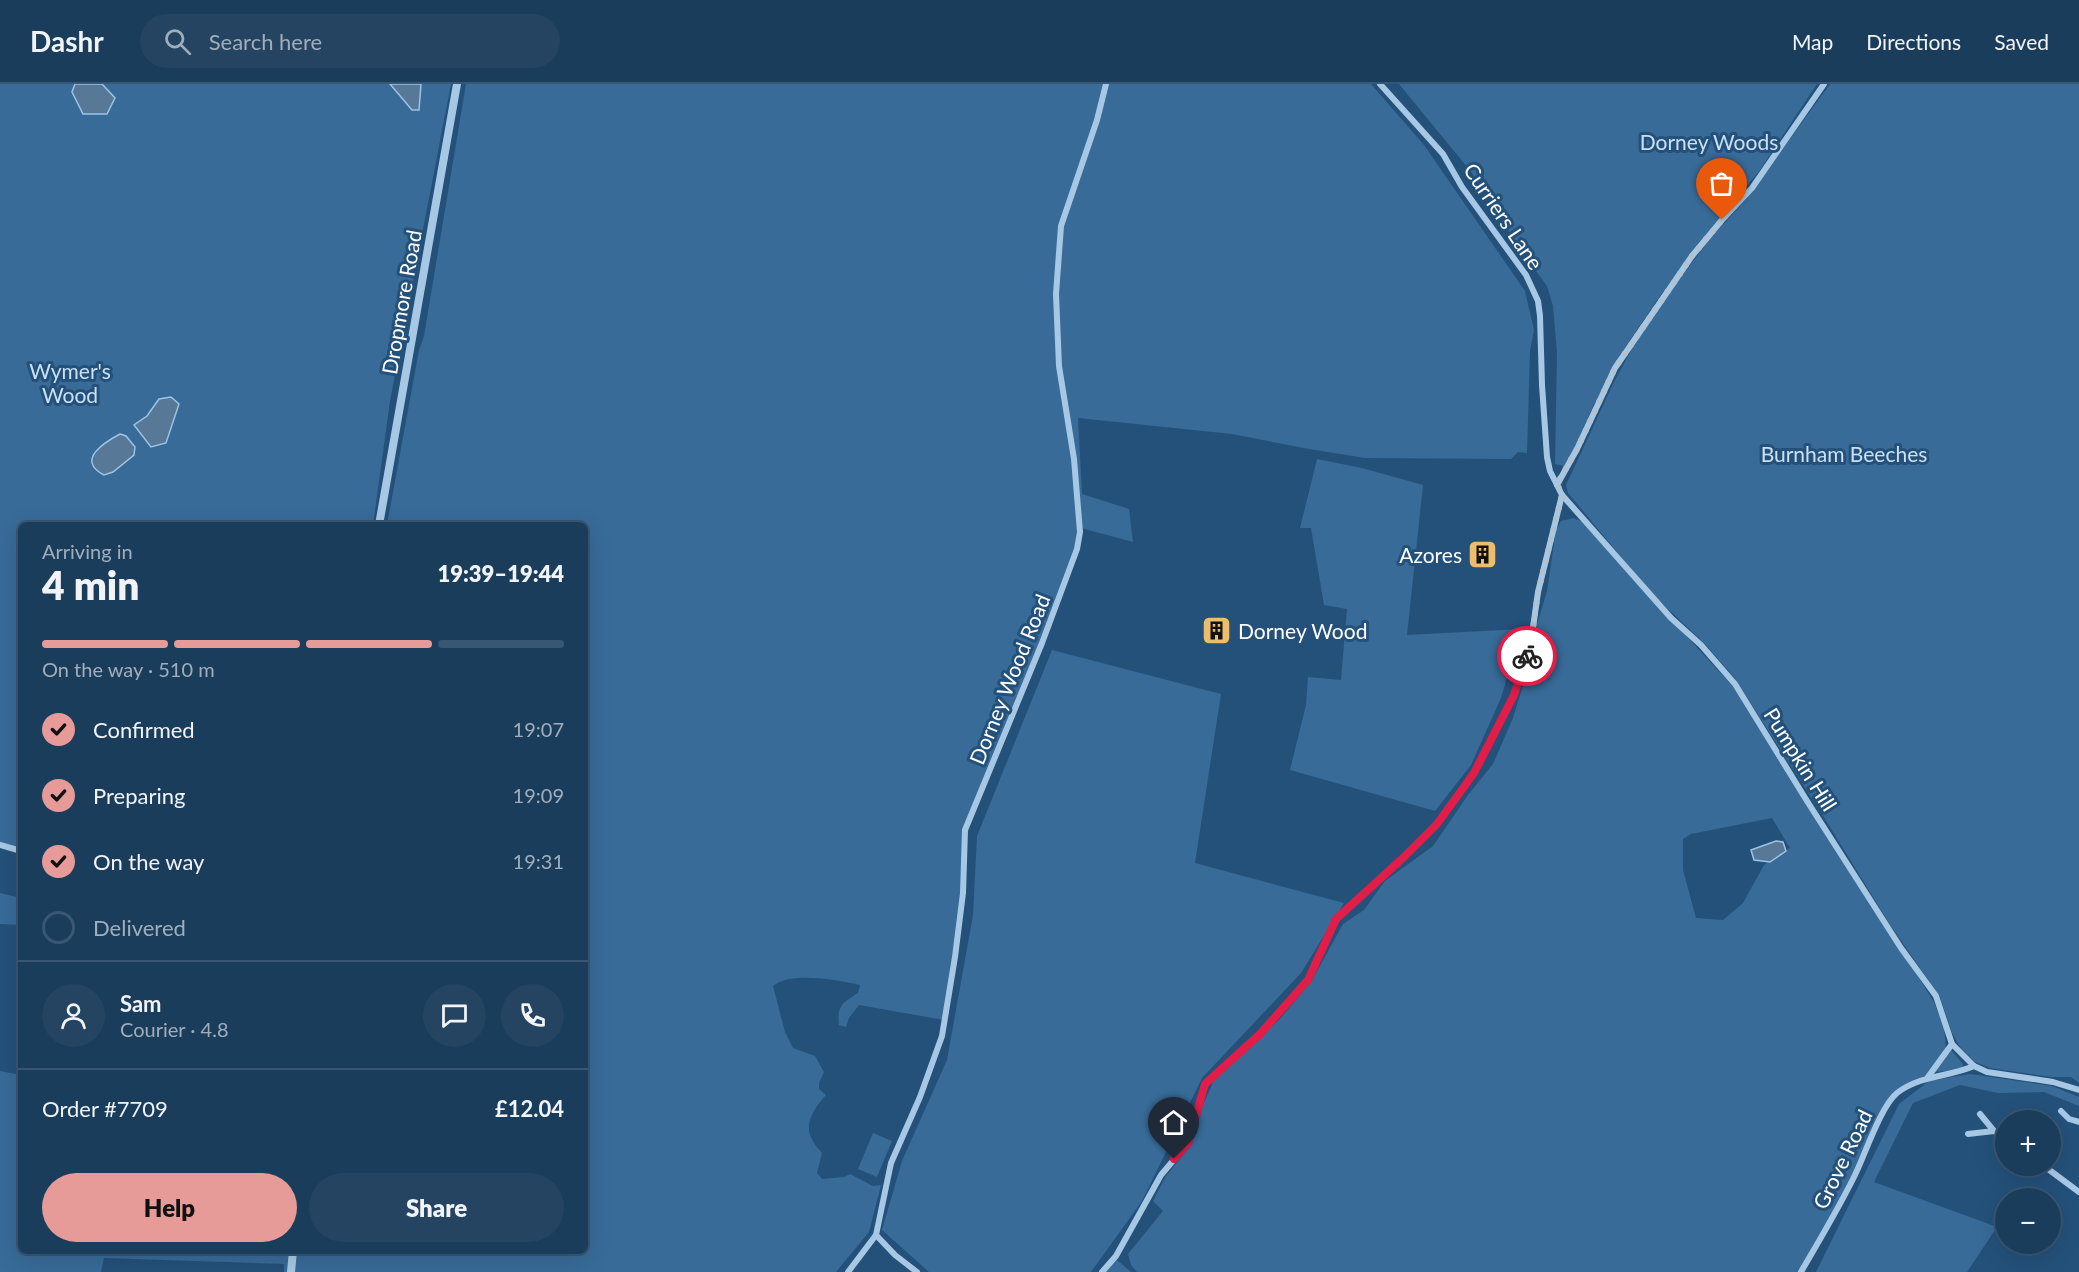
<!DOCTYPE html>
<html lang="en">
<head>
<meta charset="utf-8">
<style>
	body { margin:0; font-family:Lato,sans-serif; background:#244462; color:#f1f3f6; height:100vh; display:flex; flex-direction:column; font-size:22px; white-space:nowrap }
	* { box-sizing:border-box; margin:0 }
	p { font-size:20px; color:#a0aebb }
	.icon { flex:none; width:33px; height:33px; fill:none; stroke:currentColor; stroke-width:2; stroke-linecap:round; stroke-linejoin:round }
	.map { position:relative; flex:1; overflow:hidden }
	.panel { position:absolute; left:18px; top:438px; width:570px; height:732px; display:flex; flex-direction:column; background:#1b3d5c; border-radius:9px; box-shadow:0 6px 24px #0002,0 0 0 2px #395672 }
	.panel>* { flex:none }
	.controls { position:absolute; left:1995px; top:1026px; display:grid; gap:12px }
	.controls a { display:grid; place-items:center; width:66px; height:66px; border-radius:50%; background:#1b3d5c; box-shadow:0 6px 24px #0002,0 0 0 2px #395672; font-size:30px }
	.pin { position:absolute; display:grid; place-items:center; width:51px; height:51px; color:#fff; margin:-62px -26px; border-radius:50% 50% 50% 0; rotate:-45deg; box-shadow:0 0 6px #0007 }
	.pin .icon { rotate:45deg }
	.courier { position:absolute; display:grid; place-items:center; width:60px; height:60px; margin:-30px; border:4px solid #e11d48; border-radius:50%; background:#fff; color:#222; box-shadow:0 2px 8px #0007 }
	.head em { font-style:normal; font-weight:800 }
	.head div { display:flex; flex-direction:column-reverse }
	.head { display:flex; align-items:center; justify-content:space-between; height:102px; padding:0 24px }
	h1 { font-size:39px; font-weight:800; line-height:45px }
	.bar { display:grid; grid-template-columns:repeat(4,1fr); gap:9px 6px; align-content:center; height:72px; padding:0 24px }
	.bar i { height:8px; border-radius:4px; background:#395672 }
	.bar .selected { background:#e69b98 }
	.bar p { grid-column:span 4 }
	.line { display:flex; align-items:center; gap:15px; padding:0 24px; border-top:2px solid #395672 }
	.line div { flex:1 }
	.round { display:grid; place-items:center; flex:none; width:63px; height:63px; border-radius:32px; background:#244462 }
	ol { padding:0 24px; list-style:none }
	li { display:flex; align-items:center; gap:18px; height:66px }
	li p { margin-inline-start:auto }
	li .icon { padding:6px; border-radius:50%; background:#e69b98; color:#111; stroke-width:4 }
	li:last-child { color:#a0aebb }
	li i { width:33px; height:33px; border:3px solid #395672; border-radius:50% }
	.primary-button { display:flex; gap:12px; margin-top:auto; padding:12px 24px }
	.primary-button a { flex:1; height:69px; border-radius:36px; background:#e69b98; color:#111; font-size:24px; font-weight:800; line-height:69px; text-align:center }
	.primary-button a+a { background:#244462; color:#f1f3f6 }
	header { display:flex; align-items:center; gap:36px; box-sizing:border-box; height:84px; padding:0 30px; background:#1b3d5c; border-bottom:2px solid #395672 }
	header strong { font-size:28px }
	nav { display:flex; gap:33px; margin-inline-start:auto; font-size:21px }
	.search { width:420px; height:54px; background:#244462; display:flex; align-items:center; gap:15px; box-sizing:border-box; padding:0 21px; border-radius:33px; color:#a0aebb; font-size:22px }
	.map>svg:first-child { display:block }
</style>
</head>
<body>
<header>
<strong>Dashr</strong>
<div class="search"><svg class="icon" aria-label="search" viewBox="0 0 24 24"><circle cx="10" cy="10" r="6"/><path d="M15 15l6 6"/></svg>Search here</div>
<nav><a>Map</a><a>Directions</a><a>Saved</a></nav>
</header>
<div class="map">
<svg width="2079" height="1188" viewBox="0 0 2079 1188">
	<rect width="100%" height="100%" fill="#24517a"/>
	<!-- green -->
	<g fill="#386b98" fill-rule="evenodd">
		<path d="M 0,0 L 451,0 L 390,317 L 373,441 L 21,441 L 21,767 L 0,760 ZM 120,350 L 126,352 L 135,363 L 134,371 L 104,391 L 97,387 L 93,382 L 98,363 Z"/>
		<path d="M 466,0 L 1371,0 L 1424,61 L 1525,207 L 1534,246 L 1530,267 L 1527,369 L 1518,368 L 1511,375 L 1365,374 L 1309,365 L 1232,350 L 1078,334 L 1082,410 L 1129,425 L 1133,458 L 1081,444 L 1066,499 L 965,746 L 963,809 L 944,936 L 859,921 L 849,934 L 846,943 L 839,941 C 837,922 842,919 858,909 L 860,901 C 840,896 789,887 773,902 L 785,948 L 793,964 L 815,972 L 824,988 L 819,999 L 819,1005 L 826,1011 C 815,1023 802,1041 813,1057 C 815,1062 819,1065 822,1069 L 817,1089 L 822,1095 L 844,1093 L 850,1090 L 873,1102 L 881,1101 L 869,1148 L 836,1188 L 284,1188 L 284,1180 L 104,1174 L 101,1188 L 0,1188 L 0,987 L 21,991 L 21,1167 L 585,1167 L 585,441 L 387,441 L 419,266 L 424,252 Z"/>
		<polygon points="1399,0 1817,0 1760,86 1697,162 1655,219 1622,268 1594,320 1568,379 1564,382 1555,380 1557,269 1553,222 1547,202 1520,165 1472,89"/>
		<polygon points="1830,0 2079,0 2079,999 2071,993 2051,993 1990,984 1975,978 1960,963 1952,949 1940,913 1889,839 1825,735 1734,593 1703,558 1651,509 1568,409 1566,401 1614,298 1633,263 1667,212 1709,156 1747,114"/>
		<polygon points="1317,375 1362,384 1423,401 1407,551 1521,545 1501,614 1471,681 1435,727 1290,686 1306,621 1308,593 1341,596 1347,525 1324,521 1311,444 1300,444"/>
		<path d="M 1573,434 L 1581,437 L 1737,607 L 1934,918 L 1944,943 L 1946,965 L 1928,990 L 1887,1017 L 1865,1073 L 1800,1188 L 1137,1188 L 1131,1181 L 1128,1170 L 1163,1127 L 1153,1117 L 1166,1092 L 1192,1060 L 1203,1021 L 1215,994 L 1279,936 L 1311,898 L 1343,840 L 1364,826 L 1385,797 L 1433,762 L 1468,711 L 1493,680 L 1513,634 L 1536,560 L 1537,540 L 1547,507 L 1556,446 L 1561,437 ZM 1772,734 L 1790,764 L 1764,781 L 1743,819 L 1723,836 L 1696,834 L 1683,786 L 1683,755 L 1691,750 Z"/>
		<polygon points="1052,566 1221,610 1195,779 1344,819 1301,889 1202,994 1142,1117 1091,1188 929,1188 882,1146 902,1077 947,976 973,831 977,752"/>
		<polygon points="0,809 21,814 21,841 0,840"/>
		<polygon points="1951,966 1963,980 1962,985 1935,988"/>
		<polygon points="1970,990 2052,1002 2079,1013 2079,1022 2044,1008 1998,1009 1960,1001 1913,1019 1874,1098 1997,1143 1967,1188 1816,1188 1899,1020 1929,997"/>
		<polygon points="873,1049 892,1057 877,1093 858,1085"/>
		<polygon points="1116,1175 1131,1188 1105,1188"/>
	</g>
	<!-- water -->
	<g fill="#577896" stroke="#9cc4e5" stroke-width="1.5">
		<polygon points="75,0 102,0 115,14 107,30 83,30 72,8"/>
		<polygon points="390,0 421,0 419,26 412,26"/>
		<polygon points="171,313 179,320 166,359 151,363 134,341 147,332 159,315"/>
		<path d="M 120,350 L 126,352 L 135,363 L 134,371 L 113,388 L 104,391 C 75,376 105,358 120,350 Z"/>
		<polygon points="1776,757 1783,758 1786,767 1770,778 1754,776 1751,766"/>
	</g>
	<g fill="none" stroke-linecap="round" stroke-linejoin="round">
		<!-- minor -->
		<g stroke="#a7c8e4" stroke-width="6">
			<polyline points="1380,0 1443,70 1462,103 1526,191 1538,217 1540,232 1542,301 1547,373 1550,387 1562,411 1671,534 1701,561 1735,600 1807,717 1901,864 1936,912 1952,960 1974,982 1987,988 2053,998 2079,1006"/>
			<polyline points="1557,401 1577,365 1615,284 1692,172 1722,136 1752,104 1824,0"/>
			<polyline points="0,761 21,767"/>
			<polyline points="1928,993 1952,960"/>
			<polyline points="2061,1027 2069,1035 2079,1038"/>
			<polyline points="1994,1047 2006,1055"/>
			<polyline points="1968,1050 1994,1047 1980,1030"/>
			<polyline points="2044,1082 2079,1108"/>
			<polyline points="876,1151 895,1171 917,1188"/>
			<polyline points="848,1188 876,1151 891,1079 920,1013 942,952 955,873 963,809 965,746 1042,559 1077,465 1080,448 1074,375 1059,282 1056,210 1061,142 1097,36 1106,0"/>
			<polyline points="1102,1188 1116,1172 1161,1091 1188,1059 1205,1000 1260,950 1308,896 1336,835 1404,773 1437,740 1474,689 1514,611 1531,558 1538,508 1562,411"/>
			<path d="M 1801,1188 C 1819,1157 1837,1127 1853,1095 C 1864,1074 1880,1023 1897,1009 C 1920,991 1949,993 1974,982"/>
		</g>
		<!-- tertiary -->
		<g stroke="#a7c8e4" stroke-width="8">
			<polyline points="379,441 457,0"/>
			<polyline points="291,1188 293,1167"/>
		</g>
	</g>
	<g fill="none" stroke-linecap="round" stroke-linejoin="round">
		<!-- done -->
		<polyline stroke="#b2c2d0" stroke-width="6" stroke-dasharray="0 10.8" points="1527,572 1531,558 1538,508 1562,411 1557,400 1577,365 1615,284 1692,172 1722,136"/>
		<!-- route -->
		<polyline stroke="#e11d48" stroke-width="8" points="1174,1075 1188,1059 1205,1000 1260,950 1308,896 1336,835 1404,773 1437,740 1474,689 1514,611 1527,572"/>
	</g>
	<!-- icons -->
	<defs>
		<symbol id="building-square" viewBox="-11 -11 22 22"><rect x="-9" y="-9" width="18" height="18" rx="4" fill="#eebd6b" stroke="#24517a"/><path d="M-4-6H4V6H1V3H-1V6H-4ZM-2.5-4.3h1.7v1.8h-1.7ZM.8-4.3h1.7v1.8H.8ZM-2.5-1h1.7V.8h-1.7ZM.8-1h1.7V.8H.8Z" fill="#111"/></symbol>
	</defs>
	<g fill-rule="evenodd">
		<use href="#building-square" x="1466" y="454" width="33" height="33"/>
		<use href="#building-square" x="1200" y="530" width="33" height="33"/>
	</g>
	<g text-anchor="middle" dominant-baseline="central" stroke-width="6" stroke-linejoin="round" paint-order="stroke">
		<!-- park labels -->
		<g font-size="21" fill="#cae0f4" stroke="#24517a">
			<text x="1709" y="57">Dorney Woods</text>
			<text x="70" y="286">Wymer's<tspan x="70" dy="24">Wood</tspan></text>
			<text x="1844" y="369">Burnham Beeches</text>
		</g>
		<!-- street labels -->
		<g font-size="21" fill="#fff" stroke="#24517a">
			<text transform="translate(1504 132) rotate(56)">Curriers Lane</text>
			<text transform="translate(401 218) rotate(-80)">Dropmore Road</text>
			<text transform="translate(1009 595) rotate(-68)">Dorney Wood Road</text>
			<text transform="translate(1801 675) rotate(58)">Pumpkin Hill</text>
			<text transform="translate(1842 1075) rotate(-64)">Grove Road</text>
		</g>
		<!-- poi labels -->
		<g font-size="21" fill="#fff" stroke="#24517a" text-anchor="end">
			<text x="1462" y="470">Azores</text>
			<text x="1238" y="546" text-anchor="start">Dorney Wood</text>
		</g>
	</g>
</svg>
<div class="controls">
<a>+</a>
<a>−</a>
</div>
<div class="pin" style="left:1722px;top:136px;background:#ea580c"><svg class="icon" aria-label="bag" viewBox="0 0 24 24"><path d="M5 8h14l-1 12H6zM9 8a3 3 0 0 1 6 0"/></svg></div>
<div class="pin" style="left:1174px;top:1075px;background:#1f2937"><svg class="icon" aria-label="home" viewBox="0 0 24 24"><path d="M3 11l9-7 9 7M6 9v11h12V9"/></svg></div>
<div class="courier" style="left:1527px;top:572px"><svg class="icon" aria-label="bike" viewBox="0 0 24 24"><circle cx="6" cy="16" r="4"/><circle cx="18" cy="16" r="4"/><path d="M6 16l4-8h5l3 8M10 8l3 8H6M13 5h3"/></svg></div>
<section class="panel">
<div class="head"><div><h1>4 min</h1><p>Arriving in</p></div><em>19:39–19:44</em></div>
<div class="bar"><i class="selected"></i><i class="selected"></i><i class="selected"></i><i></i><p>On the way · 510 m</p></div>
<ol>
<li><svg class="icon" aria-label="check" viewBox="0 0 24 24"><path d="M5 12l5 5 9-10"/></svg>Confirmed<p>19:07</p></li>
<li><svg class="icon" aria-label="check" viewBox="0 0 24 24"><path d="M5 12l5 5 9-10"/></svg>Preparing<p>19:09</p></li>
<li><svg class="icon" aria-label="check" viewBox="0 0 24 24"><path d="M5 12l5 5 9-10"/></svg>On the way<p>19:31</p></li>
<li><i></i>Delivered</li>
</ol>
<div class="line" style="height:108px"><a class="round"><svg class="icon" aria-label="person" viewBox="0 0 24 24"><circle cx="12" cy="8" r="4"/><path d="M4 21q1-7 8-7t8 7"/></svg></a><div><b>Sam</b><p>Courier · 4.8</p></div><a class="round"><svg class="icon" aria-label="chat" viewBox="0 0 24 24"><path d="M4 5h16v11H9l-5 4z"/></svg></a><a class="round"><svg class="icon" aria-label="phone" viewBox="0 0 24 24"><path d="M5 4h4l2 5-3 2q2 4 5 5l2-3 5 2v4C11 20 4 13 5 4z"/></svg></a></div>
<div class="line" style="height:78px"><div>Order #7709</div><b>£12.04</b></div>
<div class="primary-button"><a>Help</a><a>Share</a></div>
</section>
</div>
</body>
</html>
